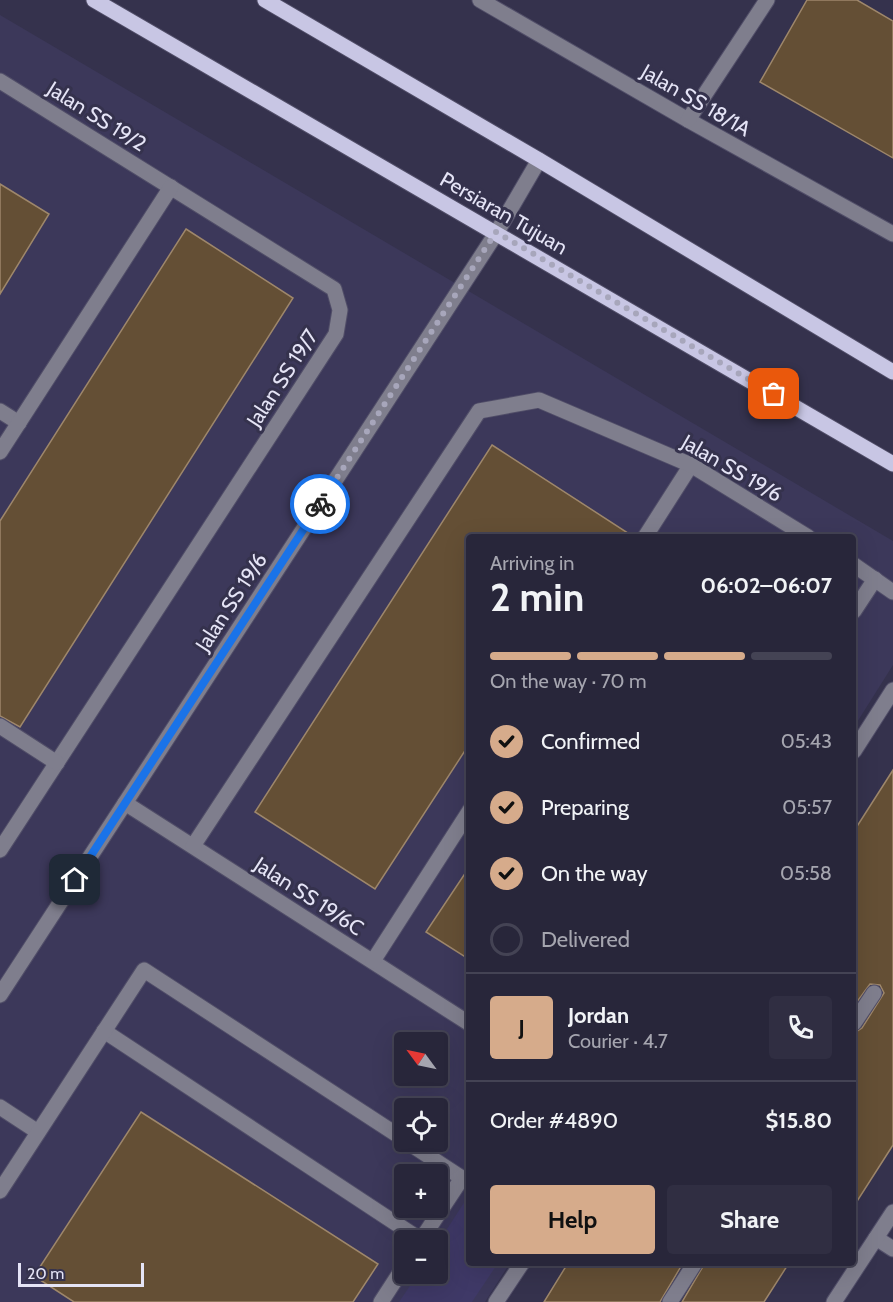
<!DOCTYPE html>
<html lang="en">
<head>
<meta charset="utf-8">
<style>
	body { margin:0; font-family:Cabin,sans-serif; background:#302e42; color:#f1f3f6; height:100vh; display:flex; flex-direction:column; font-size:22px; white-space:nowrap }
	* { box-sizing:border-box; margin:0 }
	p { font-size:20px; color:#a5a5af }
	.icon { flex:none; width:33px; height:33px; fill:none; stroke:currentColor; stroke-width:2; stroke-linecap:round; stroke-linejoin:round }
	.map { position:relative; flex:1; overflow:hidden }
	.drawer { position:absolute; left:466px; top:534px; width:390px; height:732px; display:flex; flex-direction:column; background:#28263a; border-radius:6px; box-shadow:0 6px 24px #0002,0 0 0 2px #444354 }
	.drawer>* { flex:none }
	.needle { width:39px; rotate:303deg }
	.fabs { position:absolute; left:394px; top:1032px; display:grid; gap:12px }
	.fabs a { display:grid; place-items:center; width:54px; height:54px; border-radius:6px; background:#28263a; box-shadow:0 6px 24px #0002,0 0 0 2px #444354; font-size:30px }
	.scale { position:absolute; left:18px; bottom:15px; width:126px; box-sizing:border-box; padding-left:6px; border:3px solid #e5e4f6; border-top:0; font-size:16px; line-height:21px; white-space:nowrap; color:#e5e4f6; -webkit-text-stroke:4px #35324d; paint-order:stroke }
	.pin { position:absolute; display:grid; place-items:center; width:51px; height:51px; color:#fff; margin:-26px; border-radius:12px; box-shadow:0 3px 9px #0006 }
	.courier { position:absolute; display:grid; place-items:center; width:60px; height:60px; margin:-30px; border:4px solid #1a73e8; border-radius:50%; background:#fff; color:#222; box-shadow:0 2px 8px #0007 }
	.summary em { font-style:normal; font-weight:700 }
	.summary div { display:flex; flex-direction:column-reverse }
	.summary { display:flex; align-items:center; justify-content:space-between; height:102px; padding:0 24px }
	h1 { font-size:39px; font-weight:700; line-height:45px }
	.bar { display:grid; grid-template-columns:repeat(4,1fr); gap:9px 6px; align-content:center; height:72px; padding:0 24px }
	.bar i { height:8px; border-radius:4px; background:#444354 }
	.bar .current { background:#d6ab8b }
	.bar p { grid-column:span 4 }
	.line { display:flex; align-items:center; gap:15px; padding:0 24px; border-top:2px solid #444354 }
	.line div { flex:1 }
	.round { display:grid; place-items:center; flex:none; width:63px; height:63px; border-radius:6px; background:#302e42 }
	ol { padding:0 24px; list-style:none }
	li { display:flex; align-items:center; gap:18px; height:66px }
	li p { margin-inline-start:auto }
	li .icon { padding:6px; border-radius:50%; background:#d6ab8b; color:#111; stroke-width:4 }
	li:last-child { color:#a5a5af }
	li i { width:33px; height:33px; border:3px solid #444354; border-radius:50% }
	.primary-button { display:flex; gap:12px; margin-top:auto; padding:12px 24px }
	.primary-button a { flex:1; height:69px; border-radius:6px; background:#d6ab8b; color:#111; font-size:24px; font-weight:700; line-height:69px; text-align:center }
	.primary-button a+a { background:#302e42; color:#f1f3f6 }
	.map>svg:first-child { display:block }
</style>
</head>
<body>
<div class="map">
<svg width="893" height="1302" viewBox="0 0 893 1302">
	<rect width="100%" height="100%" fill="#35324d"/>
	<!-- built -->
	<path fill="#3c385a" fill-rule="evenodd" d="M 0,15 L 893,541 L 893,665 L 854,727 L 854,537 L 470,537 L 470,1263 L 510,1263 L 485,1302 L 0,1302 ZM 405,1042 L 438,1042 L 438,1076 L 405,1076 ZM 405,1108 L 438,1108 L 438,1142 L 405,1142 ZM 405,1174 L 438,1174 L 438,1208 L 405,1208 ZM 405,1240 L 438,1240 L 438,1274 L 405,1274 Z"/>
	<!-- green -->
	<polygon fill="#3f3967" points="469,1195 470,1263 498,1263 472,1302 399,1302 418,1274 438,1274 438,1243"/>
	<!-- building -->
	<g fill="#644f35" stroke="#9e876b" stroke-width="1.5">
		<polygon points="807,0 857,0 893,21 893,158 760,82"/>
		<polygon points="0,184 49,214 0,294"/>
		<polygon points="186,229 293,298 20,727 0,716 0,521"/>
		<polygon points="492,445 634,537 470,537 470,743 375,889 255,812"/>
		<polygon points="893,770 893,1145 854,1206 854,1033 862,1028 884,993 880,985 870,984 854,1006 854,831"/>
		<polygon points="470,866 470,960 426,932"/>
		<polygon points="141,1112 378,1264 353,1302 74,1302 34,1276"/>
		<polygon points="568,1263 683,1263 660,1302 544,1302"/>
		<polygon points="705,1263 789,1263 764,1302 682,1302"/>
	</g>
	<g fill="none" stroke-linecap="round" stroke-linejoin="round">
		<defs>
			<g id="minor">
				<polyline points="480,0 688,120 893,234"/>
				<polyline points="0,81 334,289 340,310 336,334 0,850"/>
				<polyline points="688,120 767,0"/>
				<polyline points="0,411 19,423"/>
				<polyline points="0,452 171,187"/>
				<polyline points="645,537 691,465"/>
				<polyline points="854,565 893,592"/>
				<polyline points="854,611 875,579"/>
				<polyline points="0,726 57,763"/>
				<polyline points="854,751 893,690"/>
				<polyline points="125,803 470,1024"/>
				<polyline points="193,846 479,411 539,400 691,465 808,537"/>
				<polyline points="373,961 470,810"/>
				<polyline points="0,995 497,232 539,160"/>
				<polyline points="854,1023 874,993"/>
				<polyline points="104,1031 421,1240"/>
				<polyline points="0,1107 38,1132"/>
				<polyline points="407,1142 462,1178 421,1240"/>
				<polyline points="0,1191 144,970 405,1140"/>
				<polyline points="876,1238 893,1249"/>
				<polyline points="381,1302 405,1265"/>
				<polyline points="496,1302 522,1263"/>
				<polyline points="670,1302 695,1263"/>
				<polyline points="834,1302 893,1212"/>
			</g>
			<g id="major">
				<polyline points="94,0 893,464"/>
				<polyline points="265,0 539,160 893,372"/>
			</g>
		</defs>
		<!-- minor casing -->
		<use href="#minor" stroke="#514e68" stroke-width="17"/>
		<!-- major casing -->
		<use href="#major" stroke="#514e68" stroke-width="17"/>
		<!-- minor -->
		<use href="#minor" stroke="#7f7e8d" stroke-width="15"/>
		<!-- major -->
		<use href="#major" stroke="#c8c6e4" stroke-width="15"/>
	</g>
	<g fill="none" stroke-linecap="round" stroke-linejoin="round">
		<!-- done -->
		<polyline stroke="#a7a6bb" stroke-width="6" stroke-dasharray="0 10.8" points="320,504 496,232 774,394"/>
		<!-- route -->
		<polyline stroke="#1a73e8" stroke-width="8" points="75,880 320,504"/>
	</g>
	<g text-anchor="middle" dominant-baseline="central" stroke-width="6" stroke-linejoin="round" paint-order="stroke">
		<!-- street labels -->
		<g font-size="21" fill="#e5e4f6" stroke="#35324d">
			<text transform="translate(696 100) rotate(30)">Jalan SS 18/1A</text>
			<text transform="translate(97 116) rotate(32)">Jalan SS 19/2</text>
			<text transform="translate(504 213) rotate(30)">Persiaran Tujuan</text>
			<text transform="translate(282 378) rotate(-57)">Jalan SS 19/7</text>
			<text transform="translate(732 468) rotate(30)">Jalan SS 19/6</text>
			<text transform="translate(231 602) rotate(-57)">Jalan SS 19/6</text>
			<text transform="translate(309 896) rotate(33)">Jalan SS 19/6C</text>
		</g>
	</g>
</svg>
<div class="fabs">
<a><svg class="needle" viewBox="-14 -14 28 28"><path d="M0-13l5 13h-10z" fill="#e53935"/><path d="M0 13l5-13h-10z" fill="#a5a5af"/></svg></a>
<a><svg class="icon" aria-label="locate" viewBox="0 0 24 24"><circle cx="12" cy="12" r="6"/><path d="M12 2v4M12 18v4M2 12h4M18 12h4"/></svg></a>
<a>+</a>
<a>−</a>
</div>
<div class="scale">20 m</div>
<div class="pin" style="left:774px;top:394px;background:#ea580c"><svg class="icon" aria-label="bag" viewBox="0 0 24 24"><path d="M5 8h14l-1 12H6zM9 8a3 3 0 0 1 6 0"/></svg></div>
<div class="pin" style="left:75px;top:880px;background:#1f2937"><svg class="icon" aria-label="home" viewBox="0 0 24 24"><path d="M3 11l9-7 9 7M6 9v11h12V9"/></svg></div>
<div class="courier" style="left:320px;top:504px"><svg class="icon" aria-label="bike" viewBox="0 0 24 24"><circle cx="6" cy="16" r="4"/><circle cx="18" cy="16" r="4"/><path d="M6 16l4-8h5l3 8M10 8l3 8H6M13 5h3"/></svg></div>
<section class="drawer">
<div class="summary"><div><h1>2 min</h1><p>Arriving in</p></div><em>06:02–06:07</em></div>
<div class="bar"><i class="current"></i><i class="current"></i><i class="current"></i><i></i><p>On the way · 70 m</p></div>
<ol>
<li><svg class="icon" aria-label="check" viewBox="0 0 24 24"><path d="M5 12l5 5 9-10"/></svg>Confirmed<p>05:43</p></li>
<li><svg class="icon" aria-label="check" viewBox="0 0 24 24"><path d="M5 12l5 5 9-10"/></svg>Preparing<p>05:57</p></li>
<li><svg class="icon" aria-label="check" viewBox="0 0 24 24"><path d="M5 12l5 5 9-10"/></svg>On the way<p>05:58</p></li>
<li><i></i>Delivered</li>
</ol>
<div class="line" style="height:108px"><b class="round" style="background:#d6ab8b;color:#111">J</b><div><b>Jordan</b><p>Courier · 4.7</p></div><a class="round"><svg class="icon" aria-label="phone" viewBox="0 0 24 24"><path d="M5 4h4l2 5-3 2q2 4 5 5l2-3 5 2v4C11 20 4 13 5 4z"/></svg></a></div>
<div class="line" style="height:78px"><div>Order #4890</div><b>$15.80</b></div>
<div class="primary-button"><a>Help</a><a>Share</a></div>
</section>
</div>
</body>
</html>
